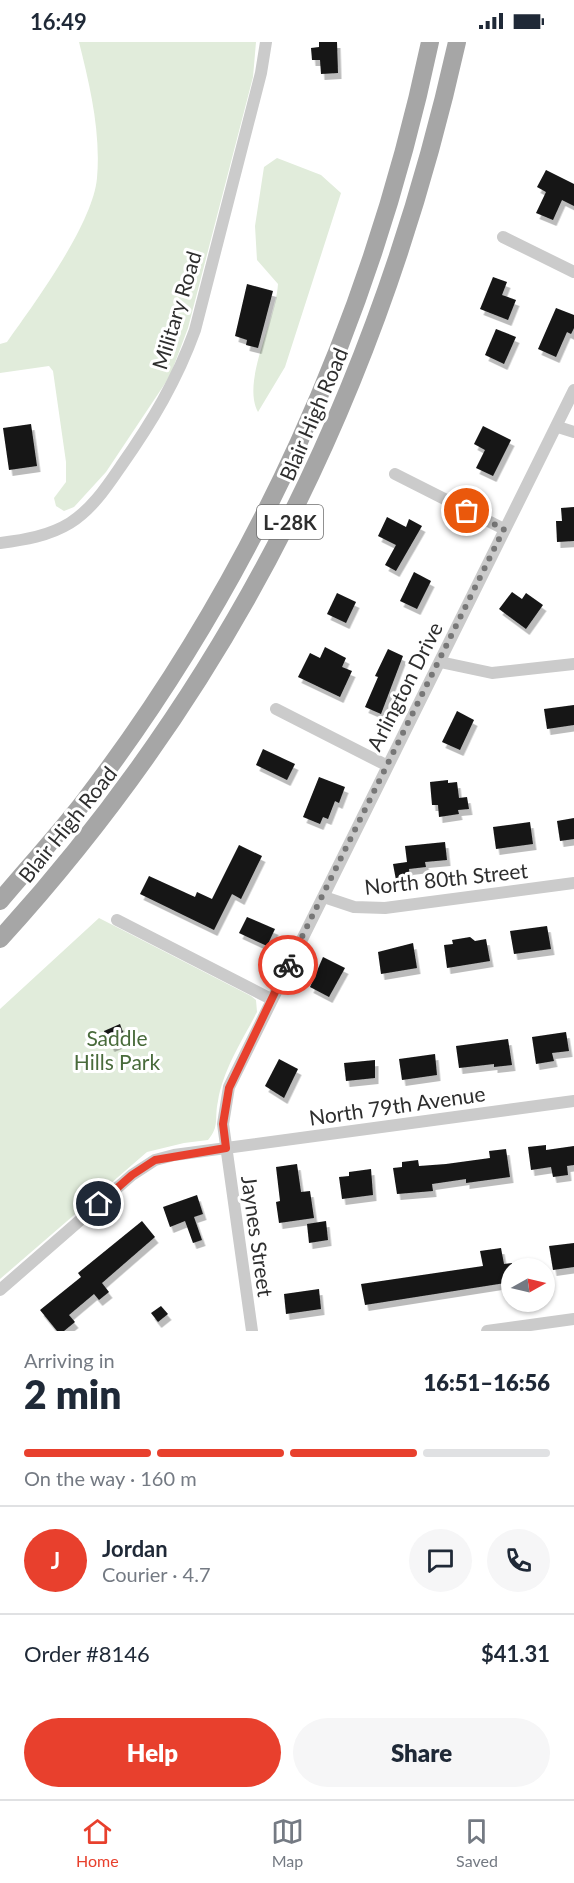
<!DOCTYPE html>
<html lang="en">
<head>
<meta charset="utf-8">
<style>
	body { margin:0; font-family:Lato,sans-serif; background:#f6f6f7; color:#1f2937; height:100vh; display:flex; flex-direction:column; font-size:22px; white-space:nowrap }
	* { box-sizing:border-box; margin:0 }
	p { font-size:20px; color:#747a83 }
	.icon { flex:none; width:33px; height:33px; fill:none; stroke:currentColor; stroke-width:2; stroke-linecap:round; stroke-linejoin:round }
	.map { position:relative; height:1289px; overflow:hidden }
	.side { display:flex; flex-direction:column; background:#fff; flex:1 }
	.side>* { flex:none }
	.needle { width:39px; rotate:82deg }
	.fabs { position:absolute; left:501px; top:1216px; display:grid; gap:12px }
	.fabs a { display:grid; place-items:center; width:54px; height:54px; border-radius:50%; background:#fff; box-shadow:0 2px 4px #0004; font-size:30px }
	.pin { position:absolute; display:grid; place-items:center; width:51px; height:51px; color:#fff; margin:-26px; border:3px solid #fff; border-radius:50%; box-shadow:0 2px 6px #0007 }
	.courier { position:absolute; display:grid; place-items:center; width:60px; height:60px; margin:-30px; border:4px solid #e8402d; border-radius:50%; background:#fff; color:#222; box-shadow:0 2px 8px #0007 }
	.headline em { font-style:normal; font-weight:800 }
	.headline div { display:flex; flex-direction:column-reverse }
	.headline { display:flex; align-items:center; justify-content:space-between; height:102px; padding:0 24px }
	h1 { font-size:39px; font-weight:800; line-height:45px }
	.bar { display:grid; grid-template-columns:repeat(4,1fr); gap:9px 6px; align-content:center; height:72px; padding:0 24px }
	.bar i { height:8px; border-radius:4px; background:#e0e1e3 }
	.bar .on { background:#e8402d }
	.bar p { grid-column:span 4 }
	.line { display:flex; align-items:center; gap:15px; padding:0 24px; border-top:2px solid #e0e1e3 }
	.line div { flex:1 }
	.round { display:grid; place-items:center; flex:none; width:63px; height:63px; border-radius:32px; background:#f6f6f7 }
	.action { display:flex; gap:12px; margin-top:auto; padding:12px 24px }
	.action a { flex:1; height:69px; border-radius:36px; background:#e8402d; color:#fff; font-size:24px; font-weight:800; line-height:69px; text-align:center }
	.action a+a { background:#f6f6f7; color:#1f2937 }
	.status { display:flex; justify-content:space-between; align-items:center; height:42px; padding:0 30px; background:#fff; direction:ltr }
	.status svg { height:16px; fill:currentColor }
	.menu { display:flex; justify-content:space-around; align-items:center; height:84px; border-top:2px solid #e0e1e3; background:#fff; font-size:16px; color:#747a83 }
	.menu a { display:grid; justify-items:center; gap:3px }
	.menu .on { color:#e8402d }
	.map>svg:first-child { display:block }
</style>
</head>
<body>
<div class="status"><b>16:49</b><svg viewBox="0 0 49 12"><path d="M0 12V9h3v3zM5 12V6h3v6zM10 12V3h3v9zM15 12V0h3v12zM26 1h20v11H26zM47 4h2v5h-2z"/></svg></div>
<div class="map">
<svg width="574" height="1289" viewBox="0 0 574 1289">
	<defs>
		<filter id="shadow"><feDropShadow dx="3.5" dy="6" stdDeviation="0" flood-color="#0004"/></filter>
	</defs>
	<rect width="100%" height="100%" fill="#fff"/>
	<!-- green -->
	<g fill="#e1ecdb">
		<path d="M 79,0 L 256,0 L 253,35 L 188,286 L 170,334 L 106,430 L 74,465 L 64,469 L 56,464 L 54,456 L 66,440 L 66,420 L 53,329 L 49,324 L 0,331 L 0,302 L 7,300 C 34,262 93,182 97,136 C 101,90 90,44 79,0 Z"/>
		<path d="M 277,116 L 321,133 L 341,151 L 285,325 L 258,370 C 241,339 276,278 278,242 L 257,218 L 255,184 L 264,125 Z"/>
		<path d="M 99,876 L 251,954 L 256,958 L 257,970 C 242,999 223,1028 218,1059 C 214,1077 220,1084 208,1098 L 184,1101 L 147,1110 L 0,1237 L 0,967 Z"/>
	</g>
	<!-- building -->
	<g fill="#151515" filter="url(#shadow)">
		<polygon points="319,0 337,0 338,31 321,32 320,18 312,18 311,6 319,5"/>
		<polygon points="546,128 574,142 574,164 562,158 553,178 536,171 546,150 537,145"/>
		<polygon points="493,235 507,240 502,253 516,258 508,278 480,267"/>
		<polygon points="247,242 273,249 258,306 246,303 247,298 235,294"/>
		<polygon points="556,266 574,273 574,286 571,292 567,290 556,315 538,307"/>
		<polygon points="496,287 516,295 504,322 485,313"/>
		<polygon points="31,382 37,424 9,428 3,386"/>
		<polygon points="483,384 511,398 493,434 476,426 485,408 474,402"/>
		<polygon points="574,465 574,499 557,500 556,479 562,479 561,466"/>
		<polygon points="387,475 406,485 409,477 422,484 396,529 385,523 396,503 378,494"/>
		<polygon points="414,530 431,539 417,567 400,559"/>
		<polygon points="512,550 522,557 526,551 543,563 526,587 499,567"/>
		<polygon points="337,551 356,560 346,581 327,572"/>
		<polygon points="325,605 346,616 342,625 352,629 340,655 298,635 310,611 320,616"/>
		<polygon points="388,607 403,614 381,672 365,665 378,635 375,634"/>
		<polygon points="574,663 574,683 547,687 544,667"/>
		<polygon points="457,669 474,678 460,708 442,700"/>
		<polygon points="263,707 295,722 287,738 256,723"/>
		<polygon points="319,735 345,745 339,761 335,759 328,777 323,775 320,782 303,775"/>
		<polygon points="448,738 448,741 457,740 459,756 467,755 469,767 458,768 459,772 439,775 438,763 432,763 430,740"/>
		<polygon points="574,776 574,797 560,799 557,779"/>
		<polygon points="530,780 533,802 496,807 493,785"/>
		<polygon points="445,800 447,818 425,820 426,825 409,827 410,836 396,838 393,822 407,820 405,804"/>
		<polygon points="239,803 262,814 241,857 232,852 214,888 140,852 149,834 195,855 197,850 212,857"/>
		<polygon points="247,875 275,887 267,904 239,891"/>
		<polygon points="547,884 551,907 514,912 510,889"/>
		<polygon points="470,895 475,899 486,897 490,919 447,926 444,903 453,902 452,898"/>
		<polygon points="413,901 417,926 381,932 378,910"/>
		<polygon points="323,915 345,926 329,955 310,945"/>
		<polygon points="120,982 126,998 111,1004 104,989"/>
		<polygon points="566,990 569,1009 552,1011 554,1019 536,1022 532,995"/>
		<polygon points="508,997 512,1023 494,1025 494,1022 459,1026 456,1004"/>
		<polygon points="435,1012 437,1033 402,1038 399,1017"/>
		<polygon points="279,1017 298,1027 284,1056 265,1044"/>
		<polygon points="375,1018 375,1036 346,1039 344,1021"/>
		<polygon points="546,1103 546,1108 574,1104 574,1123 567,1124 568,1133 553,1135 551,1125 531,1128 528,1105"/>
		<polygon points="506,1107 510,1135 466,1141 466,1137 432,1142 433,1149 397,1152 393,1126 402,1125 402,1120 418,1118 419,1124 446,1122 490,1116 489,1109"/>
		<polygon points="297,1122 301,1150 310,1149 314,1176 279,1181 276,1160 280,1159 276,1125"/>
		<polygon points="371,1127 373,1153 342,1157 339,1135 349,1134 349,1130"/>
		<polygon points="197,1153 203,1172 194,1175 202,1198 193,1201 185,1179 170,1185 163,1165"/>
		<polygon points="142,1179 155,1195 102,1241 109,1250 99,1258 94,1252 69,1273 75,1280 64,1289 57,1289 40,1268 81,1235 78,1231"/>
		<polygon points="326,1179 328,1198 309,1201 307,1182"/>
		<polygon points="574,1201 574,1225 553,1228 549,1204"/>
		<polygon points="501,1206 504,1222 512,1221 512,1240 365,1263 361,1242 483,1224 480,1209"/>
		<polygon points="319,1247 321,1267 286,1272 284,1252"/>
		<polygon points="161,1264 168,1272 158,1280 151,1271"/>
	</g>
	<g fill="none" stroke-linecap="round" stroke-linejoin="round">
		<!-- street -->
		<g stroke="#cbcbcb" stroke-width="12">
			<polyline points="503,195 574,230"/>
			<polyline points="558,385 574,390"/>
			<polyline points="395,432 504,487"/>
			<path d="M 0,501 C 24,498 49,494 70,481 C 92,467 106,446 121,424 C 152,380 177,338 195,288 L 261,31 L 266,0"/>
			<polyline points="440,620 492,631 574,622"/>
			<polyline points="276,667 386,723"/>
			<polyline points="324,855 354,865 385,866 574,841"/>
			<polyline points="117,878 271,957"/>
			<polyline points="0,1248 132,1133 155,1118 174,1113 574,1059"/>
			<polyline points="252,1289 223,1082 229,1045 574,348"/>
			<polyline points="487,1289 574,1277"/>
		</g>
		<!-- primary -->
		<g stroke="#a6a6a6" stroke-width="18">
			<path d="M 0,859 C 27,827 56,795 82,762 C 254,538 372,276 430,0"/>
			<path d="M 0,897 C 235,639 381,340 457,0"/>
		</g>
	</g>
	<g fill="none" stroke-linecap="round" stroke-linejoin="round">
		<!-- done -->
		<polyline stroke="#777" stroke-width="6" stroke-dasharray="0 10.8" points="288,923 504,487 467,469"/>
		<!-- route -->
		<polyline stroke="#e8402d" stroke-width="8" points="99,1162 132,1133 155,1118 226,1106 223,1082 229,1046 288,923"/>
	</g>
	<g text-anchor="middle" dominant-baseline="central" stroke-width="6" stroke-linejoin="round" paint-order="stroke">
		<!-- shield labels -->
		<rect fill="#fff" stroke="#6d6d6d" stroke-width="1.5" x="257" y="463" width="66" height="34" rx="4.5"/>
		<g font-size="20" font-weight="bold" fill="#2e2e2e">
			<text x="290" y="480">L-28K</text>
		</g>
		<!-- street labels -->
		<g font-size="21" fill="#2e2e2e" stroke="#fff">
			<text transform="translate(176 268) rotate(-73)">Military Road</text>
			<text transform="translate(313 372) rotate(-67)">Blair High Road</text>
			<text transform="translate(404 644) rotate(-63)">Arlington Drive</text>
			<text transform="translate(67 782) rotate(-51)">Blair High Road</text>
			<text transform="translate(446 836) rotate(-6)">North 80th Street</text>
			<text transform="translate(397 1063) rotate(-8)">North 79th Avenue</text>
			<text transform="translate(258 1194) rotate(82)">Jaynes Street</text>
		</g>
		<!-- park labels -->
		<g font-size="21" fill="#496b3b" stroke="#fff">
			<text x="117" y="995">Saddle<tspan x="117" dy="24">Hills Park</tspan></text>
		</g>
	</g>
</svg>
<div class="fabs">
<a><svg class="needle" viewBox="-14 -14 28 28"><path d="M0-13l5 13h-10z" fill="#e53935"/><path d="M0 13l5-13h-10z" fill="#747a83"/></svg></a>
</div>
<div class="pin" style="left:467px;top:469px;background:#ea580c"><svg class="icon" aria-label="bag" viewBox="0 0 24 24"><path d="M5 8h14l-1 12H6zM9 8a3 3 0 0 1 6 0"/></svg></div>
<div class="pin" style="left:99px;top:1162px;background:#1f2937"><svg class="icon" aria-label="home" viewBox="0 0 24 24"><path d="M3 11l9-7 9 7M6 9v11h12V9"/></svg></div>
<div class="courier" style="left:288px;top:923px"><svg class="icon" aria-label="bike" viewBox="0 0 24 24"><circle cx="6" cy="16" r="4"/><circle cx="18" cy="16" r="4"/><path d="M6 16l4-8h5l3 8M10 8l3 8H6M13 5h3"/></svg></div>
</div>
<section class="side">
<div class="headline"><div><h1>2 min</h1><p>Arriving in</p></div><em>16:51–16:56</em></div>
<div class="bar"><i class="on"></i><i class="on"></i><i class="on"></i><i></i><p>On the way · 160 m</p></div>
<div class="line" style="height:108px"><b class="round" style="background:#e8402d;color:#fff">J</b><div><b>Jordan</b><p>Courier · 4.7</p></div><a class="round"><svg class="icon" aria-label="chat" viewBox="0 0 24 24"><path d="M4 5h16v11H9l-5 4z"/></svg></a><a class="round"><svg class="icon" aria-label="phone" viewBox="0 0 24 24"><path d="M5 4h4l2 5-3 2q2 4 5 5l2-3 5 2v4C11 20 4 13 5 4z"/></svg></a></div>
<div class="line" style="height:78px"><div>Order #8146</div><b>$41.31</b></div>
<div class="action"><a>Help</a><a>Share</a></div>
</section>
<nav class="menu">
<a class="on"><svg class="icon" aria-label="home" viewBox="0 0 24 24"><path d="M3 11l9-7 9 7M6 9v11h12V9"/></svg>Home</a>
<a><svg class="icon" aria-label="map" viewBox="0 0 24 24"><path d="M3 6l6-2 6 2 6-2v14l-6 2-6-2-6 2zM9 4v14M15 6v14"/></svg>Map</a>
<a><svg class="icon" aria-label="saved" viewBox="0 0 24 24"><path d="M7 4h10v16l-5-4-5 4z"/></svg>Saved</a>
</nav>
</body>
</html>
